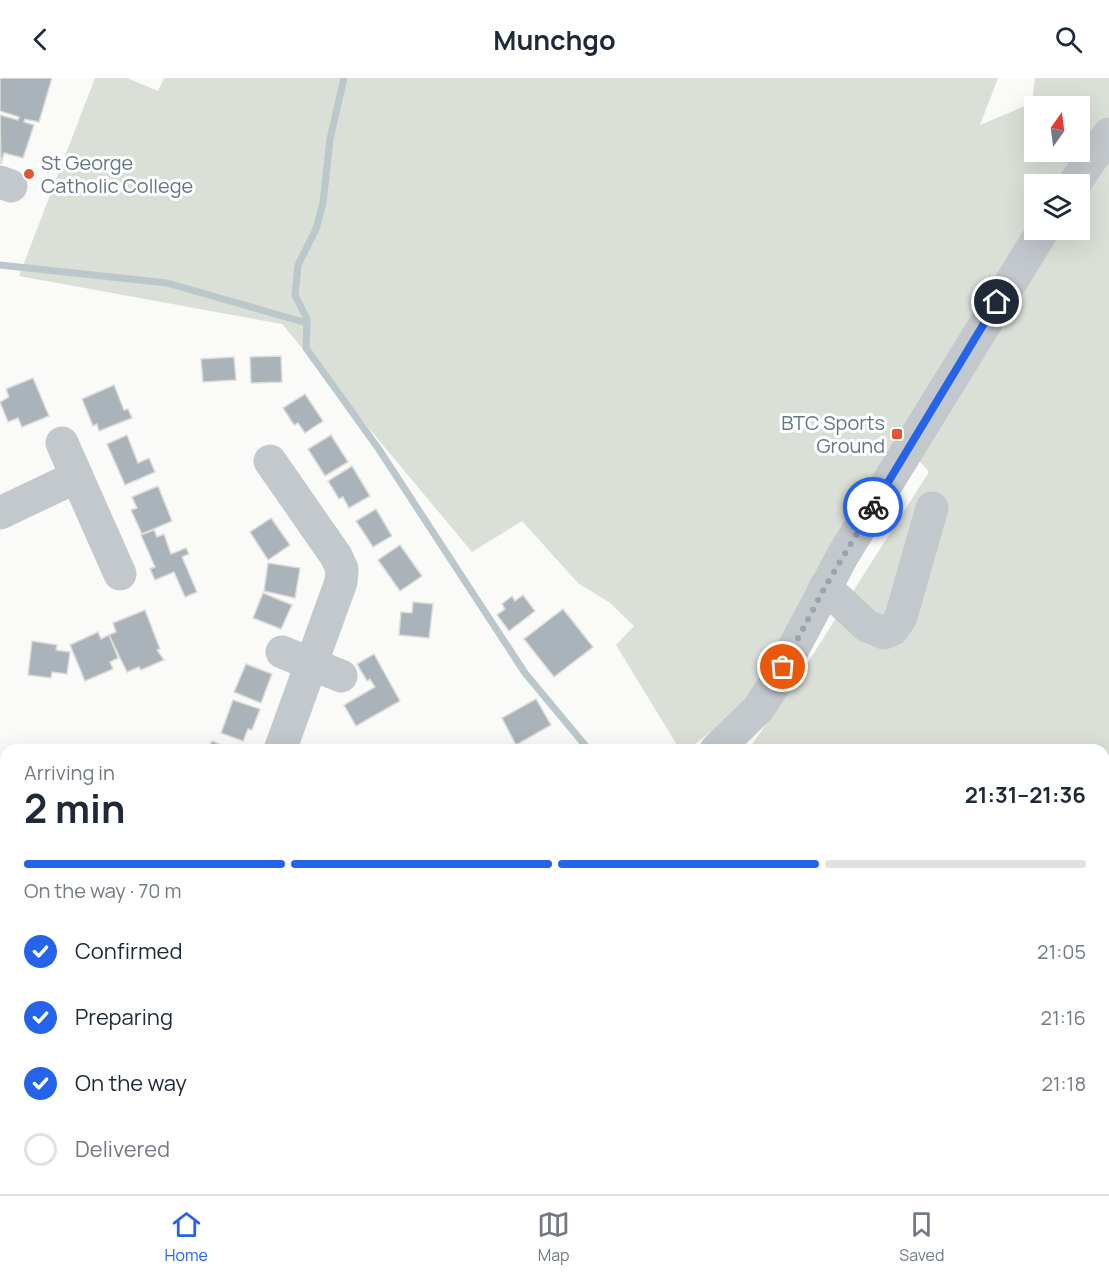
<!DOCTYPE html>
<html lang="en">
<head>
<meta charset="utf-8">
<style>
	body { margin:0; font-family:Manrope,sans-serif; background:#f6f6f7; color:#1f2937; height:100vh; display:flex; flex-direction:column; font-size:22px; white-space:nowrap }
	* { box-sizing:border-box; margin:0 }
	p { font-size:20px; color:#747a83 }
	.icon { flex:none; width:33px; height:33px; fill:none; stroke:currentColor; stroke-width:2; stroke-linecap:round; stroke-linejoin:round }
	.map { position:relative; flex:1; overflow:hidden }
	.panel { position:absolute; left:0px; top:666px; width:1110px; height:450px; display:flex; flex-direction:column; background:#fff; border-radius:18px 18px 0 0; box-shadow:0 6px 24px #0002 }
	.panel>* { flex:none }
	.needle { width:39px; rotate:14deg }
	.fabs { position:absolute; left:1024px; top:18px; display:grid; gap:12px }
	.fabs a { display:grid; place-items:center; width:66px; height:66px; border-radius:0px; background:#fff; box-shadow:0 6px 24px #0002; font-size:30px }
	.pin { position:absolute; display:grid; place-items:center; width:51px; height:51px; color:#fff; margin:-26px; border:3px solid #fff; border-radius:50%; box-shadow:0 2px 6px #0007 }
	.courier { position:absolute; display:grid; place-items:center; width:60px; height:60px; margin:-30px; border:4px solid #2563eb; border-radius:50%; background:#fff; color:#222; box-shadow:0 2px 8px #0007 }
	.head em { font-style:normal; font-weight:700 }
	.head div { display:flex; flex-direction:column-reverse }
	.head { display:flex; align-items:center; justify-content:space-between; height:102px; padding:0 24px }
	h1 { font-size:39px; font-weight:700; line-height:45px }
	.bar { display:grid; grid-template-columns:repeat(4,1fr); gap:9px 6px; align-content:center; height:72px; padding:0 24px }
	.bar i { height:8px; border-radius:4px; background:#e0e1e3 }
	.bar .on { background:#2563eb }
	.bar p { grid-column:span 4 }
	ol { padding:0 24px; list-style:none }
	li { display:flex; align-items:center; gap:18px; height:66px }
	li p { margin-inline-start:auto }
	li .icon { padding:6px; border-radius:50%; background:#2563eb; color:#fff; stroke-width:4 }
	li:last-child { color:#747a83 }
	li i { width:33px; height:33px; border:3px solid #e0e1e3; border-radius:50% }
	header { display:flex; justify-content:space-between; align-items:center; height:78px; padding:0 24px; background:#fff; font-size:27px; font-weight:700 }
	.tabs { display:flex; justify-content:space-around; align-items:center; height:84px; border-top:2px solid #e0e1e3; background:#fff; font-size:16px; color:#747a83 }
	.tabs a { display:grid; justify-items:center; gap:3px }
	.tabs .on { color:#2563eb }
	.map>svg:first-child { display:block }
</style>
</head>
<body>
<header><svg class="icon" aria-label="back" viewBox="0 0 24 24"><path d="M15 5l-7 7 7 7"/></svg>Munchgo<svg class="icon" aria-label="search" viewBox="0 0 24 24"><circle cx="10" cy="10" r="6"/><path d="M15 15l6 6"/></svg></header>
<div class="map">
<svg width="1109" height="1116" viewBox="0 0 1109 1116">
	<rect width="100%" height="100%" fill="#fafaf8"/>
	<!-- green -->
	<path fill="#dadfd7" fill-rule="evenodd" d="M 95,0 L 127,0 L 158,13 L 164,0 L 998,0 L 980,47 L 1032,25 L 1035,0 L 1109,0 L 1109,1103 L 1104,1098 L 1104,672 L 748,672 L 791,611 L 929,394 L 899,359 L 757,619 L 687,672 L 680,672 L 616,567 L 634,548 L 609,524 L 579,506 L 522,443 L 472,474 L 282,246 L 19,198 ZM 1035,28 L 1080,28 L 1080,74 L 1035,74 ZM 1035,106 L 1080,106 L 1080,152 L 1035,152 Z"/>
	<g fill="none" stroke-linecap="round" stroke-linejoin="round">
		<!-- stream -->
		<g stroke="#bbc7cb" stroke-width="7">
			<polyline points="344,0 330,61 323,125 316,151 298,187 295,217 307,241 306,270 378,370 525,595 589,672"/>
			<polyline points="0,187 167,205 307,245"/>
			<polyline points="1104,1082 1109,1086"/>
		</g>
	</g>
	<!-- building -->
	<g fill="#aab3b9" stroke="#dcdcda" stroke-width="1.5">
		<polygon points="0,0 52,0 39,44 25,41 24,44 34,47 23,80 4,75 1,86 0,37 18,42 19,39 0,33"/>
		<polygon points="281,278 282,304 251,305 250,279"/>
		<polygon points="234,279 236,302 203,304 201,281"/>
		<polygon points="33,300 49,338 22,349 18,340 8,344 0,324 9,319 6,311"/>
		<polygon points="114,307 124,332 128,331 132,340 99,353 97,346 93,348 82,321"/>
		<polygon points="305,316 323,343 305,355 298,345 294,347 283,330"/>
		<polygon points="127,357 138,385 149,380 155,394 125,407 107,366"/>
		<polygon points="331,357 348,384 325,398 308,371"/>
		<polygon points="352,388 370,418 349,430 343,419 339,421 328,403"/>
		<polygon points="158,408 172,443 142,456 131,432 137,430 132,419"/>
		<polygon points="376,431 392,458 373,469 356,443"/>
		<polygon points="271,440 290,467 268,482 250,454"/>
		<polygon points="154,452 157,459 164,456 171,476 186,470 189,476 182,479 197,514 185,519 174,494 155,502 150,491 155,489 141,457"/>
		<polygon points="400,467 422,498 400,513 378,482"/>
		<polygon points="268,485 300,490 295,520 264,513"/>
		<polygon points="263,515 292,527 281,551 253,540"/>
		<polygon points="523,517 535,533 509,553 497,537 505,531 502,526 512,518 515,523"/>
		<polygon points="413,524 433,526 429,560 399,557 401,534 412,535"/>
		<polygon points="563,531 593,569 554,599 524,561"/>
		<polygon points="145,532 160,571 157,572 164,582 141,592 139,589 127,594 109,557 116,554 113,545"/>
		<polygon points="98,554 101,561 109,557 118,580 110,584 113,591 85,603 70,567"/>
		<polygon points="32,563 57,567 56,572 70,574 67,596 52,594 51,600 28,597"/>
		<polygon points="374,576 400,623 356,648 344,627 375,609 370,601 367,603 357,586"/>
		<polygon points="246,586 272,596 261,625 234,614"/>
		<polygon points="536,621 551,647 516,667 502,640"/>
		<polygon points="233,622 260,631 252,652 248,651 243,663 221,655"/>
		<polygon points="212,663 234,672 208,672"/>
		<polygon points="321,667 335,672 318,672"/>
		<polygon points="0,687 6,689 6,715 0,713"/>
		<polygon points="0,848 6,850 0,875"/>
		<polygon points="48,1110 83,1110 81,1116 61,1116"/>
		<polygon points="315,1110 350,1110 347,1116 325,1116"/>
		<polygon points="510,1110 534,1110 531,1116 522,1116"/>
		<polygon points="534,1110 560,1110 557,1116 531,1116"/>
		<polygon points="692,1110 708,1110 702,1116"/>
		<polygon points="708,1110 719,1110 725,1116 702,1116"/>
		<polygon points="719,1110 743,1110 748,1115 725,1116"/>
		<polygon points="825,1110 864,1110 871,1116 828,1116 823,1112"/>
		<polygon points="1054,1110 1075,1110 1072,1116 1050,1116"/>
	</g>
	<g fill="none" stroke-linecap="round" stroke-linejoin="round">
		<!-- minor -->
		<g stroke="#c3c8cc" stroke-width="33">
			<polyline points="0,104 11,108"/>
			<polyline points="1074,106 1109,56"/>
			<polyline points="62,365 120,496"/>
			<polyline points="270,383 336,478 342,491 341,504 280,672"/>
			<polyline points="0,435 76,399"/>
			<polyline points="825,509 867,548 884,555 893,551 901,539 932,430"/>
			<polyline points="282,574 341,598"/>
			<polyline points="716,672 758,631 774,607 843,477 1043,152"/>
			<polyline points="0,745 6,747"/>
			<polyline points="0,805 6,793"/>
			<polyline points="194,1110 207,1116"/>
			<polyline points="634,1110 638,1116"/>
			<polyline points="248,1116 252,1110"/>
			<polyline points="777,1116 783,1110"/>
		</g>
	</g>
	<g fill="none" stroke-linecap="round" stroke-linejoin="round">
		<!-- done -->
		<polyline stroke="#99a4ac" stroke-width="6" stroke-dasharray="0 10.8" points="783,589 825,509 873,429"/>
		<!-- route -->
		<polyline stroke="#2563eb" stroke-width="8" points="873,429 997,224"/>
	</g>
	<!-- markers -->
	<g fill="#e4572e" stroke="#fff" stroke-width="2">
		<circle cx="29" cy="96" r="6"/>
		<rect x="891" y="350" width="12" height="12" rx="3"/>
	</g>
	<g text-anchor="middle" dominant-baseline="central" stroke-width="6" stroke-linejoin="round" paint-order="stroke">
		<!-- poi labels -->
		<g font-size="20" fill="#657683" stroke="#fff" text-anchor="start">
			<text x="41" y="84">St George<tspan x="41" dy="23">Catholic College</tspan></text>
			<text x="885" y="344" text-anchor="end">BTC Sports<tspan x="885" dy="23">Ground</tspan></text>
		</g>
	</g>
</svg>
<div class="fabs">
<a><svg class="needle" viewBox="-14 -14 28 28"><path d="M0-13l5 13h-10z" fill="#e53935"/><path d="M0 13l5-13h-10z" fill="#747a83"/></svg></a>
<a><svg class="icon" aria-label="layers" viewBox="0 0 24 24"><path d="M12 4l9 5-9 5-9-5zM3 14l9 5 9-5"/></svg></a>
</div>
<div class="pin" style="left:783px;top:589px;background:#ea580c"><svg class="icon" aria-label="bag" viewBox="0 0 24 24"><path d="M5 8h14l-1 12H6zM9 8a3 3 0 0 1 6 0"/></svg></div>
<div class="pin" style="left:997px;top:224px;background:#1f2937"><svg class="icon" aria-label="home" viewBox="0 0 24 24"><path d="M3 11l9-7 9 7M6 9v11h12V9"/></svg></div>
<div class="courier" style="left:873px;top:429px"><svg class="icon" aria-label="bike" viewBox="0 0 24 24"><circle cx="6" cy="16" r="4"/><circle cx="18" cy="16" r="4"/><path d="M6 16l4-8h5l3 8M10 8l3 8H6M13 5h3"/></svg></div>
<section class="panel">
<div class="head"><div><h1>2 min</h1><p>Arriving in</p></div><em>21:31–21:36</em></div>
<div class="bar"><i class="on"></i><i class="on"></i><i class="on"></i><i></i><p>On the way · 70 m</p></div>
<ol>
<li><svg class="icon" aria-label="check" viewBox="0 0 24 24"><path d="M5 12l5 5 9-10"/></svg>Confirmed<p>21:05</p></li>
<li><svg class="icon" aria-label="check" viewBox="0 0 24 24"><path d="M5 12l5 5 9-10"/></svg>Preparing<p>21:16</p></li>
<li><svg class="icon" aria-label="check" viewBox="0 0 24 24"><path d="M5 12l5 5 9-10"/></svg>On the way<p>21:18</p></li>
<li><i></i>Delivered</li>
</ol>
</section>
</div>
<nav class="tabs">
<a class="on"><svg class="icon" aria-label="home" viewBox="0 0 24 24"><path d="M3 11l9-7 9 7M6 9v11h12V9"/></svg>Home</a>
<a><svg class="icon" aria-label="map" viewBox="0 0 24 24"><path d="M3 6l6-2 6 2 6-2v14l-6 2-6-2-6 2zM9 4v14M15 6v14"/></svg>Map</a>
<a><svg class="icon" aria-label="saved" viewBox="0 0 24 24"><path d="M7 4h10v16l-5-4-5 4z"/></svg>Saved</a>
</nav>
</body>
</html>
